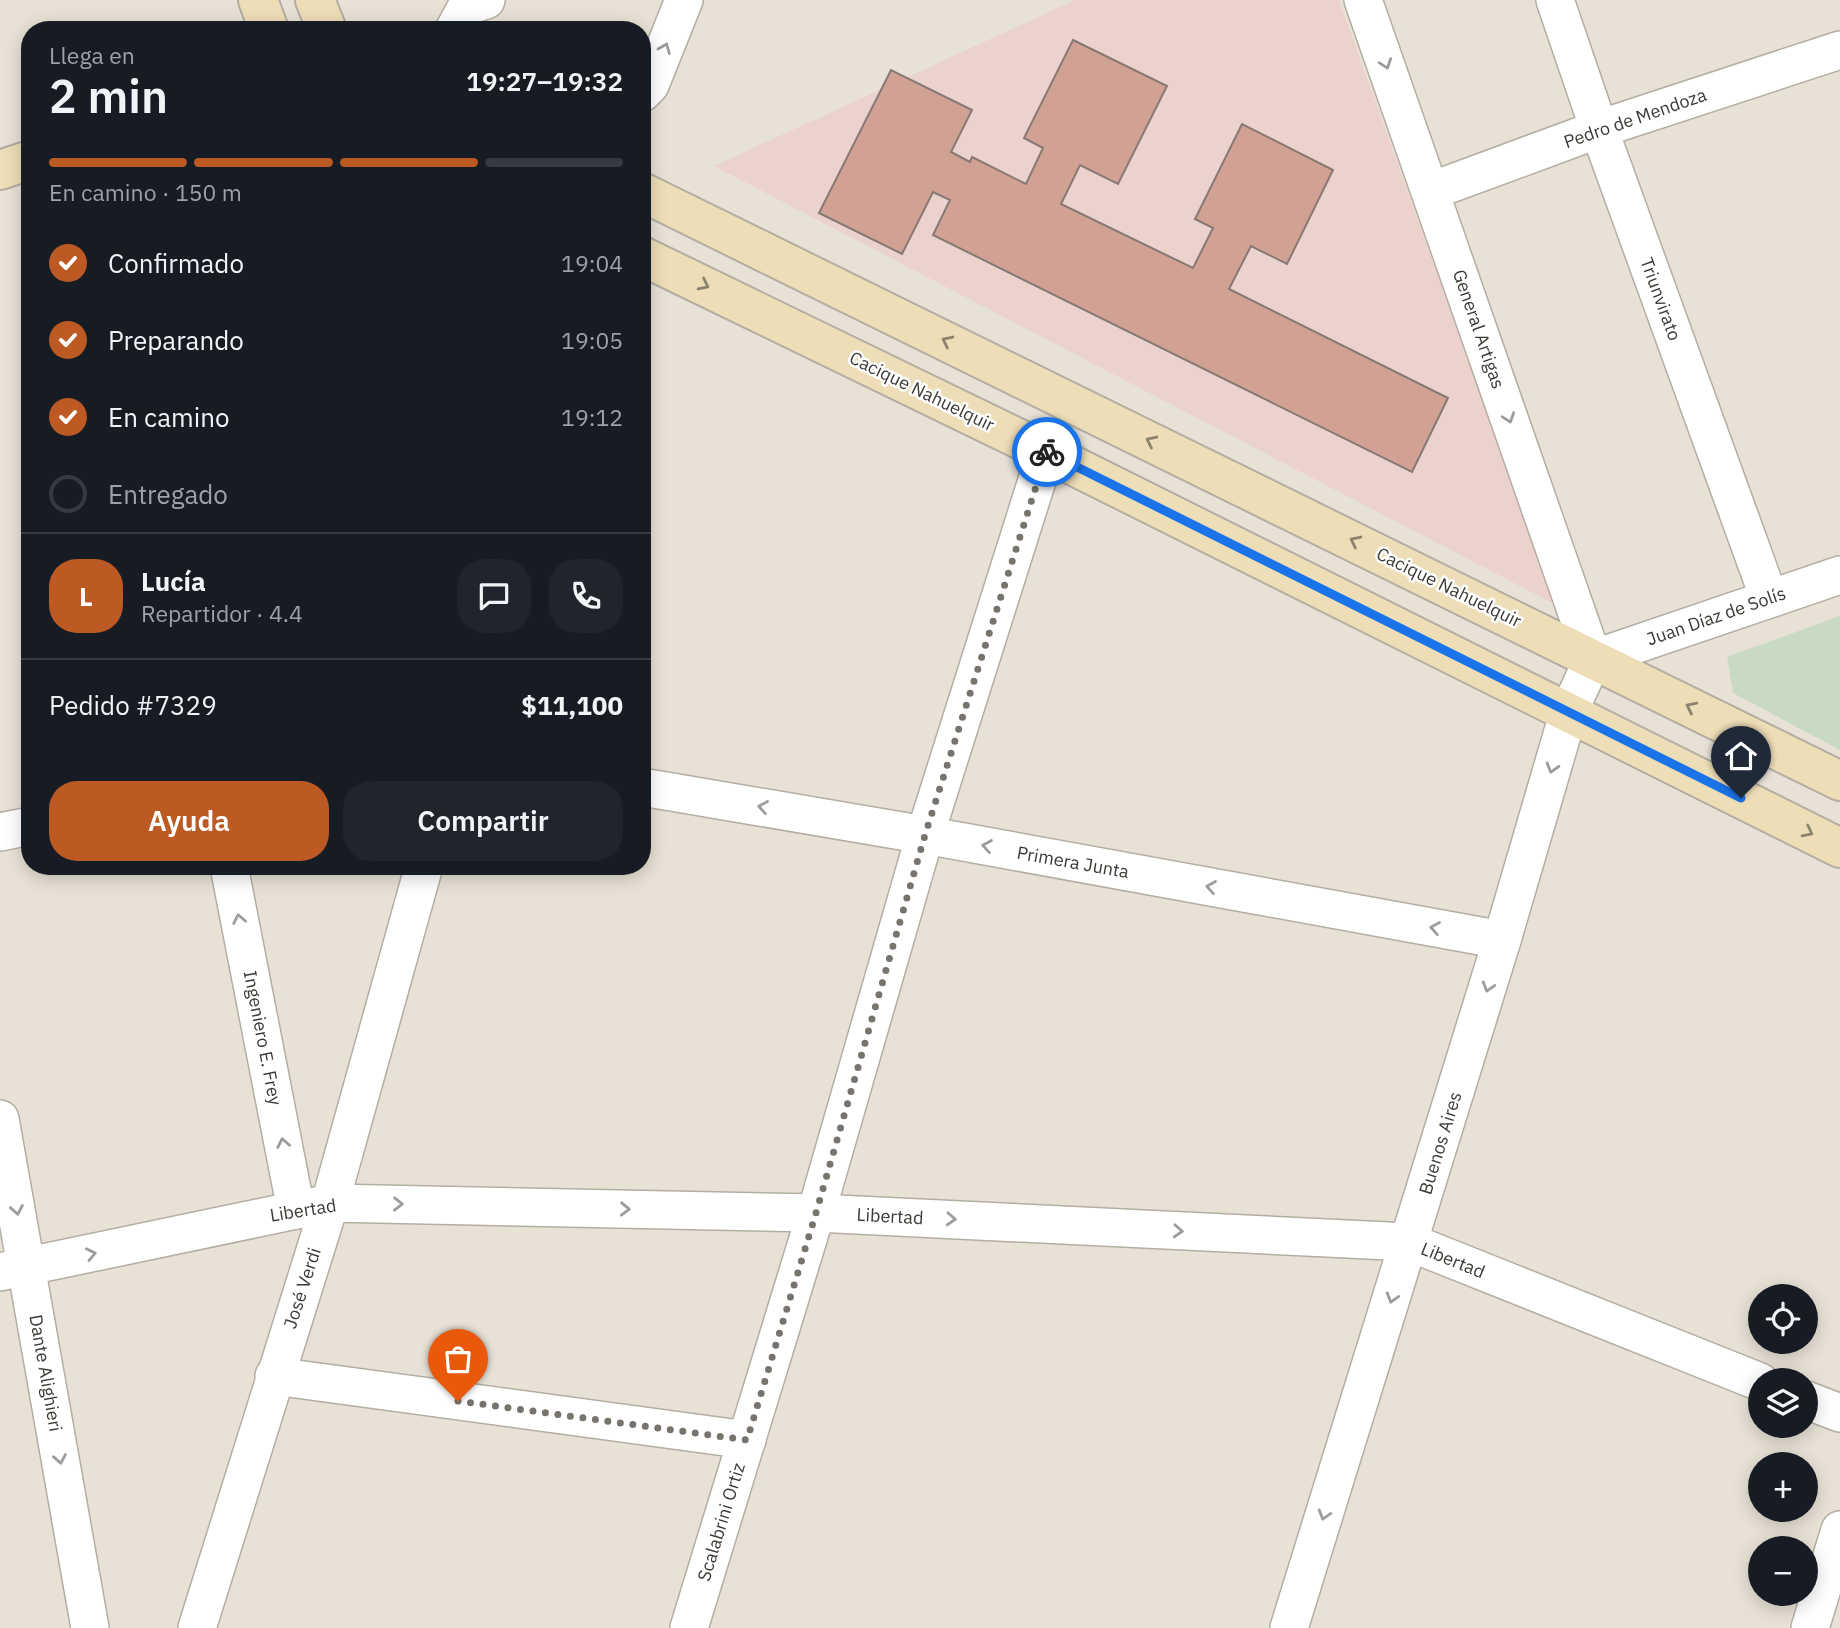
<!DOCTYPE html>
<html lang="es">
<head>
<meta charset="utf-8">
<style>
	body { margin:0; font-family:"IBM Plex Sans",sans-serif; background:#20242c; color:#f1f3f6; height:100vh; display:flex; flex-direction:column; font-size:26px; white-space:nowrap }
	* { box-sizing:border-box; margin:0 }
	p { font-size:23px; color:#9ea1a6 }
	.icon { flex:none; width:38px; height:38px; fill:none; stroke:currentColor; stroke-width:2; stroke-linecap:round; stroke-linejoin:round }
	.map { position:relative; flex:1; overflow:hidden }
	.sheet { position:absolute; left:21px; top:21px; width:630px; height:854px; display:flex; flex-direction:column; background:#171b24; border-radius:28px; box-shadow:0 4px 18px #0003 }
	.sheet>* { flex:none }
	.tools { position:absolute; left:1748px; top:1284px; display:grid; gap:14px }
	.tools a { display:grid; place-items:center; width:70px; height:70px; border-radius:50%; background:#171b24; box-shadow:0 4px 18px #0003; font-size:35px }
	.pin { position:absolute; display:grid; place-items:center; width:60px; height:60px; color:#fff; margin:-72px -30px; border-radius:50% 50% 50% 0; rotate:-45deg; box-shadow:0 0 7px #0007 }
	.pin .icon { rotate:45deg }
	.courier { position:absolute; display:grid; place-items:center; width:70px; height:70px; margin:-35px; border:5px solid #1a73e8; border-radius:50%; background:#fff; color:#222; box-shadow:0 2px 9px #0007 }
	.overview em { font-style:normal; font-weight:600 }
	.overview div { display:flex; flex-direction:column-reverse }
	.overview { display:flex; align-items:center; justify-content:space-between; height:119px; padding:0 28px }
	h1 { font-size:46px; font-weight:600; line-height:52px }
	.bar { display:grid; grid-template-columns:repeat(4,1fr); gap:10px 7px; align-content:center; height:84px; padding:0 28px }
	.bar i { height:9px; border-radius:5px; background:#363941 }
	.bar .active { background:#bd5923 }
	.bar p { grid-column:span 4 }
	.line { display:flex; align-items:center; gap:18px; padding:0 28px; border-top:2px solid #363941 }
	.line div { flex:1 }
	.round { display:grid; place-items:center; flex:none; width:74px; height:74px; border-radius:28px; background:#20242c }
	ol { padding:0 28px; list-style:none }
	li { display:flex; align-items:center; gap:21px; height:77px }
	li p { margin-inline-start:auto }
	li .icon { padding:7px; border-radius:50%; background:#bd5923; color:#fff; stroke-width:4 }
	li:last-child { color:#9ea1a6 }
	li i { width:38px; height:38px; border:4px solid #363941; border-radius:50% }
	.button { display:flex; gap:14px; margin-top:auto; padding:14px 28px }
	.button a { flex:1; height:80px; border-radius:28px; background:#bd5923; color:#fff; font-size:28px; font-weight:600; line-height:80px; text-align:center }
	.button a+a { background:#20242c; color:#f1f3f6 }
	.map>svg:first-child { display:block }
</style>
</head>
<body>
<div class="map">
<svg width="1840" height="1628" viewBox="0 0 1840 1628">
	<rect width="100%" height="100%" fill="#e8e2d6"/>
	<!-- education -->
	<polygon fill="#ecd2cd" points="1075,0 1339,0 1556,605 714,166"/>
	<!-- green -->
	<polygon fill="#c9dac3" points="1840,616 1840,750 1733,693 1727,657"/>
	<!-- building -->
	<polygon fill="#d1a293" stroke="#867974" stroke-width="2" points="1073,40 1167,86 1118,184 1080,165 1061,204 1193,268 1213,228 1195,219 1242,124 1333,170 1287,264 1251,246 1229,289 1448,398 1412,472 933,235 950,200 933,192 902,254 819,213 891,70 972,110 951,152 970,162 972,157 1026,184 1043,148 1024,138"/>
	<g fill="none" stroke-linecap="round" stroke-linejoin="round">
		<defs>
			<g id="street">
				<polyline points="1363,0 1593,659"/>
				<polyline points="1555,0 1599,129 1769,598"/>
				<polyline points="454,30 467,6 486,0"/>
				<polyline points="642,93 650,85 684,0"/>
				<polyline points="1431,191 1599,129 1840,50"/>
				<polyline points="1593,659 1840,575"/>
				<polyline points="642,787 925,835 1502,940"/>
				<polyline points="0,832 30,826"/>
				<polyline points="229,866 296,1210"/>
				<polyline points="0,1119 90,1628"/>
				<polyline points="0,1272 330,1203 816,1213 1409,1242 1760,1382"/>
				<polyline points="274,1376 747,1440"/>
				<polyline points="1806,1400 1840,1413"/>
				<polyline points="197,1628 330,1203 424,866"/>
				<polyline points="689,1628 816,1213 925,835 1046,452"/>
				<polyline points="1289,1628 1502,940 1569,711 1593,659"/>
				<polyline points="1810,1628 1840,1530"/>
			</g>
			<g id="secondary">
				<polyline points="258,0 269,30"/>
				<polyline points="315,0 327,30"/>
				<polyline points="0,170 30,160"/>
				<polyline points="642,192 1840,781"/>
				<polyline points="642,256 1046,452 1840,848"/>
			</g>
		</defs>
		<!-- street casing -->
		<use href="#street" stroke="#b3aea2" stroke-width="40"/>
		<!-- secondary casing -->
		<use href="#secondary" stroke="#b3aea2" stroke-width="42"/>
		<!-- street -->
		<use href="#street" stroke="#fff" stroke-width="37"/>
		<!-- secondary -->
		<use href="#secondary" stroke="#eedeb8" stroke-width="38"/>
	</g>
	<!-- one-way arrows -->
	<defs><path id="oneway-chevron" d="M-2-3.5L2.5 0L-2 3.5" fill="none" stroke-width="1.6" stroke-linecap="round" stroke-linejoin="round" transform="scale(1.75)"/></defs>
	<g stroke="#9d9c9a">
		<use href="#oneway-chevron" transform="translate(665 48) rotate(-68)"/>
		<use href="#oneway-chevron" transform="translate(1386 64) rotate(71)"/>
		<use href="#oneway-chevron" transform="translate(1509 418) rotate(71)"/>
		<use href="#oneway-chevron" transform="translate(1552 768) rotate(106)"/>
		<use href="#oneway-chevron" transform="translate(763 807) rotate(-170)"/>
		<use href="#oneway-chevron" transform="translate(987 846) rotate(-170)"/>
		<use href="#oneway-chevron" transform="translate(1211 887) rotate(-170)"/>
		<use href="#oneway-chevron" transform="translate(239 919) rotate(-101)"/>
		<use href="#oneway-chevron" transform="translate(1435 928) rotate(-170)"/>
		<use href="#oneway-chevron" transform="translate(1488 987) rotate(107)"/>
		<use href="#oneway-chevron" transform="translate(283 1143) rotate(-101)"/>
		<use href="#oneway-chevron" transform="translate(398 1204) rotate(1)"/>
		<use href="#oneway-chevron" transform="translate(625 1209) rotate(1)"/>
		<use href="#oneway-chevron" transform="translate(17 1210) rotate(80)"/>
		<use href="#oneway-chevron" transform="translate(951 1219) rotate(3)"/>
		<use href="#oneway-chevron" transform="translate(1178 1231) rotate(3)"/>
		<use href="#oneway-chevron" transform="translate(91 1254) rotate(-12)"/>
		<use href="#oneway-chevron" transform="translate(1392 1298) rotate(107)"/>
		<use href="#oneway-chevron" transform="translate(60 1459) rotate(80)"/>
		<use href="#oneway-chevron" transform="translate(1324 1515) rotate(107)"/>
	</g>
	<g stroke="#8c836f">
		<use href="#oneway-chevron" transform="translate(704 285) rotate(26)"/>
		<use href="#oneway-chevron" transform="translate(947 341) rotate(-154)"/>
		<use href="#oneway-chevron" transform="translate(1151 441) rotate(-154)"/>
		<use href="#oneway-chevron" transform="translate(1355 541) rotate(-154)"/>
		<use href="#oneway-chevron" transform="translate(1691 707) rotate(-154)"/>
		<use href="#oneway-chevron" transform="translate(1808 832) rotate(27)"/>
	</g>
	<g fill="none" stroke-linecap="round" stroke-linejoin="round">
		<!-- done -->
		<polyline stroke="#78746d" stroke-width="7" stroke-dasharray="0 12.6" points="458,1401 747,1440 816,1213 925,835 1047,452"/>
		<!-- route -->
		<polyline stroke="#1a73e8" stroke-width="9" points="1047,452 1741,798"/>
	</g>
	<g text-anchor="middle" dominant-baseline="central" stroke-width="5" stroke-linejoin="round" paint-order="stroke">
		<!-- street labels -->
		<g font-size="18" fill="#3b3934" stroke="#fff">
			<text transform="translate(1635 118) rotate(-19)">Pedro de Mendoza</text>
			<text transform="translate(1661 299) rotate(70)">Triunvirato</text>
			<text transform="translate(1479 329) rotate(71)">General Artigas</text>
			<text transform="translate(922 391) rotate(26)">Cacique Nahuelquir</text>
			<text transform="translate(1449 587) rotate(26)">Cacique Nahuelquir</text>
			<text transform="translate(1716 616) rotate(-19)">Juan Díaz de Solís</text>
			<text transform="translate(1073 862) rotate(10)">Primera Junta</text>
			<text transform="translate(263 1038) rotate(79)">Ingeniero E. Frey</text>
			<text transform="translate(1440 1143) rotate(-73)">Buenos Aires</text>
			<text transform="translate(303 1210) rotate(-9)">Libertad</text>
			<text transform="translate(890 1216) rotate(3)">Libertad</text>
			<text transform="translate(1453 1260) rotate(22)">Libertad</text>
			<text transform="translate(302 1288) rotate(-72)">José Verdi</text>
			<text transform="translate(46 1373) rotate(80)">Dante Alighieri</text>
			<text transform="translate(721 1522) rotate(-73)">Scalabrini Ortiz</text>
		</g>
	</g>
</svg>
<div class="tools">
<a><svg class="icon" aria-label="locate" viewBox="0 0 24 24"><circle cx="12" cy="12" r="6"/><path d="M12 2v4M12 18v4M2 12h4M18 12h4"/></svg></a>
<a><svg class="icon" aria-label="layers" viewBox="0 0 24 24"><path d="M12 4l9 5-9 5-9-5zM3 14l9 5 9-5"/></svg></a>
<a>+</a>
<a>−</a>
</div>
<div class="pin" style="left:458px;top:1401px;background:#ea580c"><svg class="icon" aria-label="bag" viewBox="0 0 24 24"><path d="M5 8h14l-1 12H6zM9 8a3 3 0 0 1 6 0"/></svg></div>
<div class="pin" style="left:1741px;top:798px;background:#1f2937"><svg class="icon" aria-label="home" viewBox="0 0 24 24"><path d="M3 11l9-7 9 7M6 9v11h12V9"/></svg></div>
<div class="courier" style="left:1047px;top:452px"><svg class="icon" aria-label="bike" viewBox="0 0 24 24"><circle cx="6" cy="16" r="4"/><circle cx="18" cy="16" r="4"/><path d="M6 16l4-8h5l3 8M10 8l3 8H6M13 5h3"/></svg></div>
<section class="sheet">
<div class="overview"><div><h1>2 min</h1><p>Llega en</p></div><em>19:27–19:32</em></div>
<div class="bar"><i class="active"></i><i class="active"></i><i class="active"></i><i></i><p>En camino · 150 m</p></div>
<ol>
<li><svg class="icon" aria-label="check" viewBox="0 0 24 24"><path d="M5 12l5 5 9-10"/></svg>Confirmado<p>19:04</p></li>
<li><svg class="icon" aria-label="check" viewBox="0 0 24 24"><path d="M5 12l5 5 9-10"/></svg>Preparando<p>19:05</p></li>
<li><svg class="icon" aria-label="check" viewBox="0 0 24 24"><path d="M5 12l5 5 9-10"/></svg>En camino<p>19:12</p></li>
<li><i></i>Entregado</li>
</ol>
<div class="line" style="height:126px"><b class="round" style="background:#bd5923;color:#fff">L</b><div><b>Lucía</b><p>Repartidor · 4.4</p></div><a class="round"><svg class="icon" aria-label="chat" viewBox="0 0 24 24"><path d="M4 5h16v11H9l-5 4z"/></svg></a><a class="round"><svg class="icon" aria-label="phone" viewBox="0 0 24 24"><path d="M5 4h4l2 5-3 2q2 4 5 5l2-3 5 2v4C11 20 4 13 5 4z"/></svg></a></div>
<div class="line" style="height:91px"><div>Pedido #7329</div><b>$11,100</b></div>
<div class="button"><a>Ayuda</a><a>Compartir</a></div>
</section>
</div>
</body>
</html>
